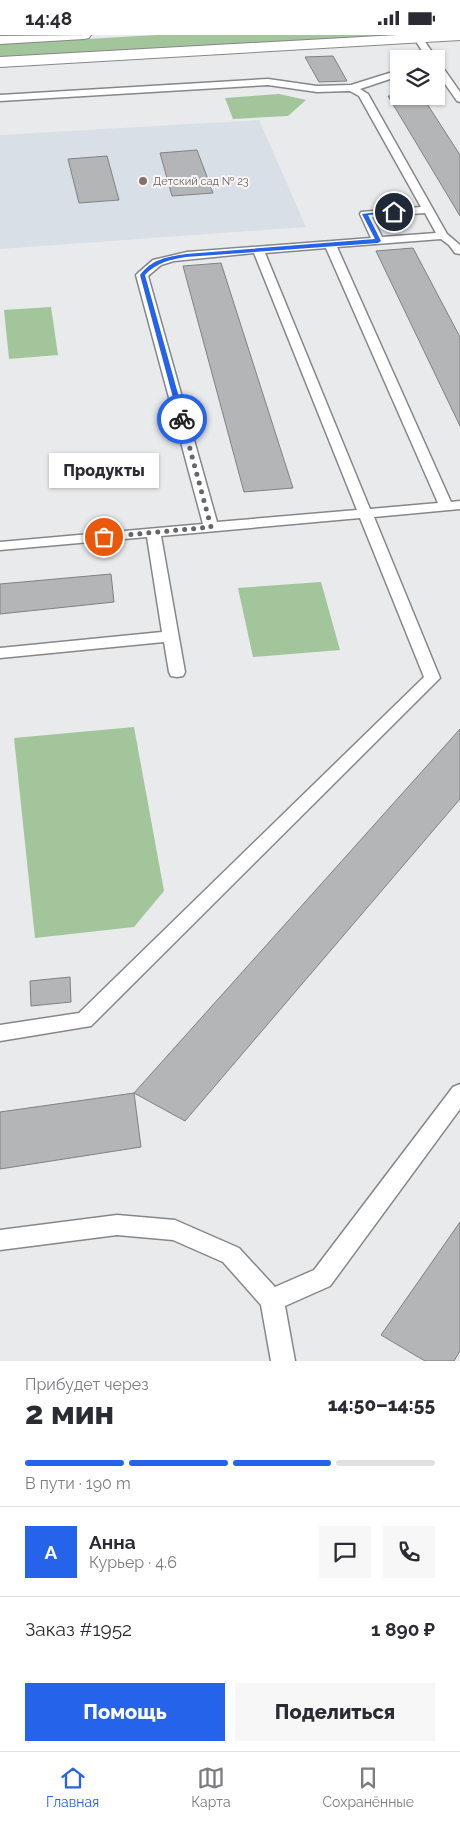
<!DOCTYPE html>
<html lang="ru">
<head>
<meta charset="utf-8">
<style>
	body { margin:0; font-family:Raleway,sans-serif; background:#f7f7f7; color:#2b2b33; height:100vh; display:flex; flex-direction:column; font-size:19px; white-space:nowrap }
	* { box-sizing:border-box; margin:0 }
	p { font-size:16px; color:#7c7c81 }
	.icon { flex:none; width:28px; height:28px; fill:none; stroke:currentColor; stroke-width:2; stroke-linecap:round; stroke-linejoin:round }
	.map { position:relative; height:1326px; overflow:hidden }
	.sheet { display:flex; flex-direction:column; background:#fff; flex:1 }
	.sheet>* { flex:none }
	.tools { position:absolute; left:390px; top:15px; display:grid; gap:10px }
	.tools a { display:grid; place-items:center; width:55px; height:55px; border-radius:0px; background:#fff; box-shadow:0 1px 4px #0004; font-size:25px }
	.pin { position:absolute; display:grid; place-items:center; width:42px; height:42px; color:#fff; margin:-21px; border:2px solid #fff; border-radius:50%; box-shadow:0 1px 5px #0007 }
	.courier { position:absolute; display:grid; place-items:center; width:50px; height:50px; margin:-25px; border:4px solid #2563eb; border-radius:50%; background:#fff; color:#222; box-shadow:0 1px 6px #0007 }
	.bubble { position:absolute; height:35px; border-radius:0px; background:#fff; box-shadow:0 1px 4px #0004; font-size:16px; font-weight:800; line-height:35px; text-align:center }
	.overview em { font-style:normal; font-weight:800 }
	.overview div { display:flex; flex-direction:column-reverse }
	.overview { display:flex; align-items:center; justify-content:space-between; height:85px; padding:0 25px }
	h1 { font-size:32px; font-weight:800; line-height:38px }
	.bar { display:grid; grid-template-columns:repeat(4,1fr); gap:8px 5px; align-content:center; height:60px; padding:0 25px }
	.bar i { height:6px; border-radius:4px; background:#e1e1e2 }
	.bar .on { background:#2563eb }
	.bar p { grid-column:span 4 }
	.line { display:flex; align-items:center; gap:12px; padding:0 25px; border-top:1px solid #e1e1e2 }
	.line div { flex:1 }
	.round { display:grid; place-items:center; flex:none; width:52px; height:52px; border-radius:0px; background:#f7f7f7 }
	.cta { display:flex; gap:10px; margin-top:auto; padding:10px 25px }
	.cta a { flex:1; height:58px; border-radius:0px; background:#2563eb; color:#fff; font-size:20px; font-weight:800; line-height:58px; text-align:center }
	.cta a+a { background:#f7f7f7; color:#2b2b33 }
	.status { display:flex; justify-content:space-between; align-items:center; height:35px; padding:0 25px; background:#fff; direction:ltr }
	.status svg { height:14px; fill:currentColor }
	.dock { display:flex; justify-content:space-around; align-items:center; height:70px; border-top:1px solid #e1e1e2; background:#fff; font-size:14px; color:#7c7c81 }
	.dock a { display:grid; justify-items:center; gap:2px }
	.dock .on { color:#2563eb }
	.map>svg:first-child { display:block }
</style>
</head>
<body>
<div class="status"><b>14:48</b><svg viewBox="0 0 49 12"><path d="M0 12V9h3v3zM5 12V6h3v6zM10 12V3h3v9zM15 12V0h3v12zM26 1h20v11H26zM47 4h2v5h-2z"/></svg></div>
<div class="map">
<svg width="460" height="1326" viewBox="0 0 460 1326">
	<rect width="100%" height="100%" fill="#e8eaec"/>
	<!-- built -->
	<polygon fill="#d9dfe7" points="259,85 306,192 0,214 0,100"/>
	<!-- green -->
	<g fill="#a2c59c">
		<polygon points="157,0 405,0 0,24 0,9"/>
		<polygon points="279,59 306,65 288,81 233,84 225,63"/>
		<polygon points="51,272 58,320 9,324 4,275"/>
		<polygon points="321,547 340,615 253,622 238,553"/>
		<polygon points="134,692 164,856 134,892 35,903 14,703"/>
	</g>
	<!-- building -->
	<g fill="#b4b5b7" stroke="#808183">
		<polygon points="333,21 347,46 319,47 305,22"/>
		<polygon points="388,61 422,61 460,120 460,181"/>
		<polygon points="197,115 213,158 172,161 160,118"/>
		<polygon points="107,121 119,165 79,168 68,124"/>
		<polygon points="413,213 460,302 460,391 376,216"/>
		<polygon points="221,228 228,250 293,453 244,457 183,231"/>
		<polygon points="111,539 114,567 0,579 0,549"/>
		<polygon points="460,694 460,764 185,1086 134,1058"/>
		<polygon points="70,942 71,967 31,971 30,946"/>
		<polygon points="134,1058 141,1112 0,1134 0,1077"/>
		<polygon points="460,1187 460,1316 454,1326 425,1326 381,1300"/>
	</g>
	<g fill="none" stroke-linecap="round" stroke-linejoin="round">
		<defs>
			<g id="service">
				<polygon points="418,0 421,1 437,24 427,24 414,3"/>
				<polygon points="436,26 439,27 460,57 460,67 457,66 436,36"/>
				<path d="M 399,35 L 399,41 L 360,54 L 368,59 L 447,199 L 460,210 L 460,219 L 455,218 L 449,210 L 441,204 L 337,212 L 451,467 L 460,466 L 460,474 L 374,482 L 440,643 L 91,991 L 0,1006 L 0,990 L 79,978 L 424,642 L 360,483 L 161,501 L 185,637 L 183,641 L 177,642 L 171,641 L 169,637 L 164,607 L 0,623 L 0,613 L 162,597 L 147,502 L 0,515 L 0,507 L 203,489 L 136,240 L 138,238 L 153,225 L 187,217 L 371,203 L 360,179 L 361,177 L 421,172 L 359,61 L 350,56 L 317,57 L 268,50 L 0,66 L 0,60 L 268,44 L 317,51 L 351,50 ZM 425,178 L 436,198 L 382,202 L 372,182 ZM 326,213 L 438,468 L 370,474 L 265,218 ZM 254,218 L 357,475 L 217,487 L 148,241 L 161,230 L 174,226 Z"/>
				<polygon points="460,1049 460,1074 330,1251 285,1271 295,1326 271,1326 261,1270 223,1227 173,1205 117,1200 0,1215 0,1195 117,1180 175,1185 239,1213 275,1252 314,1235 453,1052"/>
			</g>
			<g id="minor">
				<polygon points="91,0 89,3 84,4 0,9 0,1"/>
				<polygon points="398,0 460,0 460,5 0,32 0,22"/>
			</g>
		</defs>
		<!-- service casing -->
		<use href="#service" stroke="#868789" stroke-width="3"/>
		<!-- minor casing -->
		<use href="#minor" stroke="#868789" stroke-width="2"/>
		<!-- service -->
		<use href="#service" fill="#fff" fill-rule="evenodd"/>
		<!-- minor -->
		<use href="#minor" fill="#fff" fill-rule="evenodd"/>
	</g>
	<!-- route -->
	<path fill="#2563eb" d="M 394,175 L 396,178 L 368,180 L 381,206 L 378,208 L 186,222 C 170,225 157,227 145,240 L 185,384 L 179,385 L 140,240 C 152,224 167,222 186,219 L 375,204 L 362,179 Z"/>
	<g fill="none" stroke-linecap="round" stroke-linejoin="round">
		<!-- done -->
		<polyline stroke="#656667" stroke-width="5" stroke-dasharray="0 9" points="104,502 211,492 182,384"/>
	</g>
	<!-- markers -->
	<circle fill="#8d6e63" stroke="#f6f7f9" stroke-width="2" cx="143" cy="146" r="5"/>
	<g text-anchor="middle" dominant-baseline="central" stroke-width="4" stroke-linejoin="round" paint-order="stroke">
		<!-- far-education labels -->
		<g font-size="11" fill="#785e54" stroke="#f6f7f9" text-anchor="start">
			<text x="153" y="146">Детский сад № 23</text>
		</g>
	</g>
</svg>
<div class="tools">
<a><svg class="icon" aria-label="layers" viewBox="0 0 24 24"><path d="M12 4l9 5-9 5-9-5zM3 14l9 5 9-5"/></svg></a>
</div>
<div class="pin" style="left:104px;top:502px;background:#ea580c"><svg class="icon" aria-label="bag" viewBox="0 0 24 24"><path d="M5 8h14l-1 12H6zM9 8a3 3 0 0 1 6 0"/></svg></div>
<div class="pin" style="left:394px;top:177px;background:#1f2937"><svg class="icon" aria-label="home" viewBox="0 0 24 24"><path d="M3 11l9-7 9 7M6 9v11h12V9"/></svg></div>
<div class="courier" style="left:182px;top:384px"><svg class="icon" aria-label="bike" viewBox="0 0 24 24"><circle cx="6" cy="16" r="4"/><circle cx="18" cy="16" r="4"/><path d="M6 16l4-8h5l3 8M10 8l3 8H6M13 5h3"/></svg></div>
<div class="bubble" style="left:49px;top:418px;width:110px">Продукты</div>
</div>
<section class="sheet">
<div class="overview"><div><h1>2 мин</h1><p>Прибудет через</p></div><em>14:50–14:55</em></div>
<div class="bar"><i class="on"></i><i class="on"></i><i class="on"></i><i></i><p>В пути · 190 m</p></div>
<div class="line" style="height:90px"><b class="round" style="background:#2563eb;color:#fff">А</b><div><b>Анна</b><p>Курьер · 4.6</p></div><a class="round"><svg class="icon" aria-label="chat" viewBox="0 0 24 24"><path d="M4 5h16v11H9l-5 4z"/></svg></a><a class="round"><svg class="icon" aria-label="phone" viewBox="0 0 24 24"><path d="M5 4h4l2 5-3 2q2 4 5 5l2-3 5 2v4C11 20 4 13 5 4z"/></svg></a></div>
<div class="line" style="height:65px"><div>Заказ #1952</div><b>1 890 ₽</b></div>
<div class="cta"><a>Помощь</a><a>Поделиться</a></div>
</section>
<nav class="dock">
<a class="on"><svg class="icon" aria-label="home" viewBox="0 0 24 24"><path d="M3 11l9-7 9 7M6 9v11h12V9"/></svg>Главная</a>
<a><svg class="icon" aria-label="map" viewBox="0 0 24 24"><path d="M3 6l6-2 6 2 6-2v14l-6 2-6-2-6 2zM9 4v14M15 6v14"/></svg>Карта</a>
<a><svg class="icon" aria-label="saved" viewBox="0 0 24 24"><path d="M7 4h10v16l-5-4-5 4z"/></svg>Сохранённые</a>
</nav>
</body>
</html>
